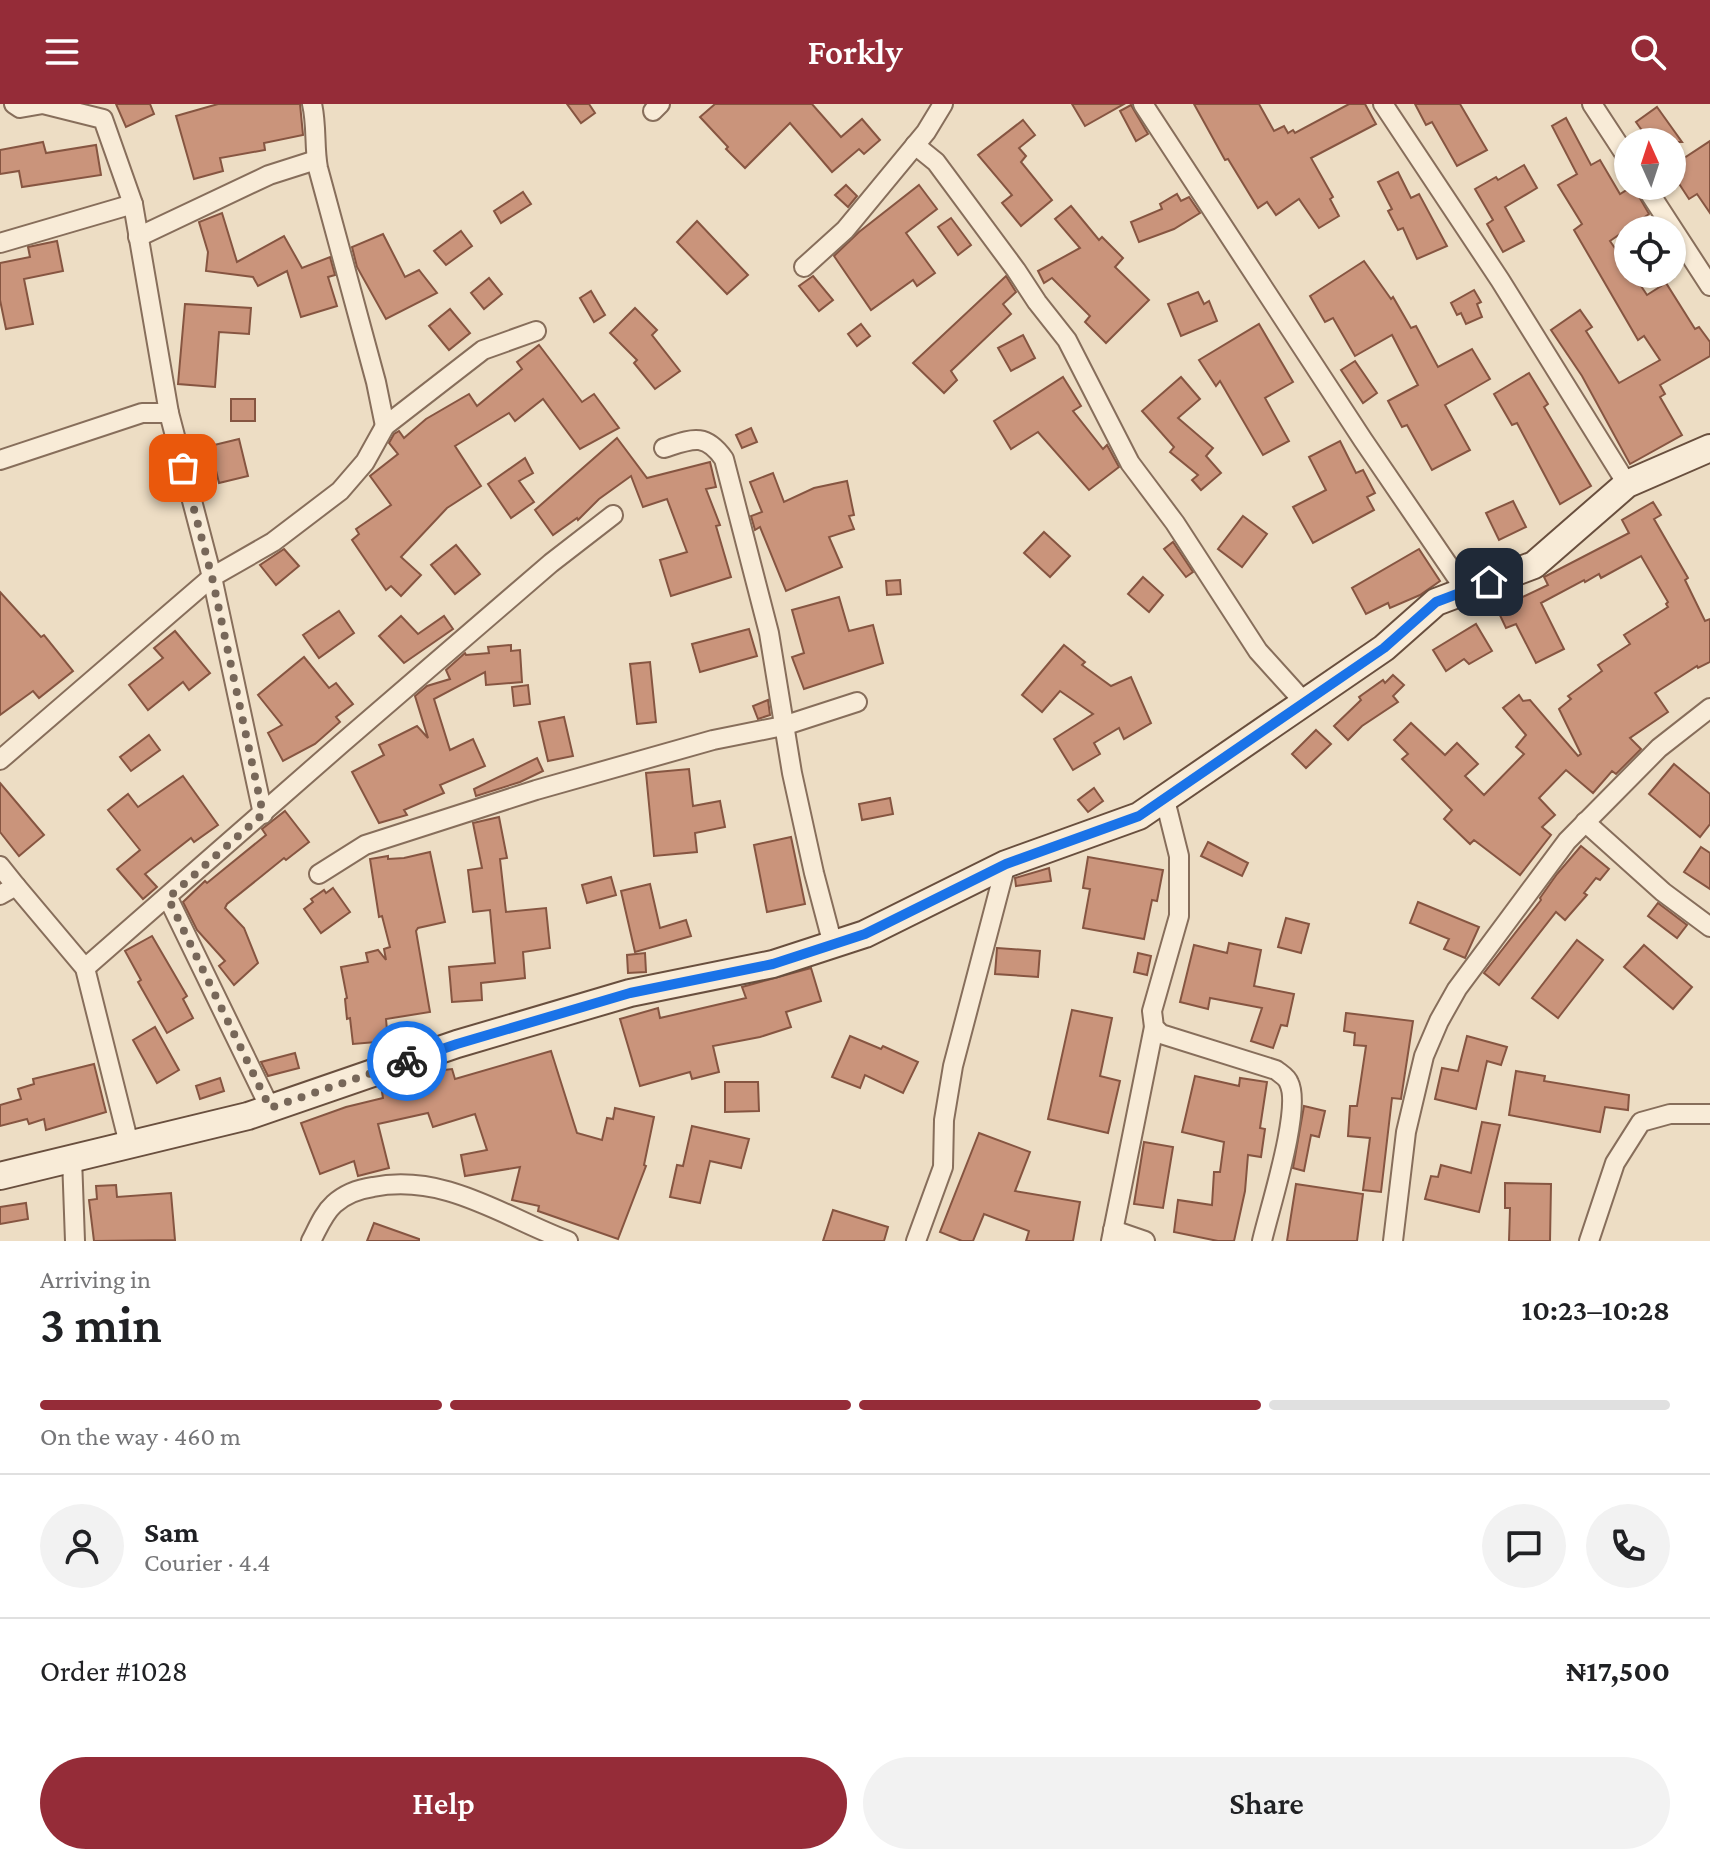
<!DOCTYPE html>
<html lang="en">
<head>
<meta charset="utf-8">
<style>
	body { margin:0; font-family:"Crimson Pro",serif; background:#f2f2f2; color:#202124; height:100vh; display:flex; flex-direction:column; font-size:30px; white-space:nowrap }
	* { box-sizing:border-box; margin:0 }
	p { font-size:26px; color:#757577 }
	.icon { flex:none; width:44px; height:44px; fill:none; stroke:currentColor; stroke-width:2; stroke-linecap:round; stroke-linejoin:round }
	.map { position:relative; height:1137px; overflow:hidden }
	.details { display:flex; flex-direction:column; background:#fff; flex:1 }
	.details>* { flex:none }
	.needle { width:52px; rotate:357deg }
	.tools { position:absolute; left:1614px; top:24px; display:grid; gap:16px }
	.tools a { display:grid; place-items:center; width:72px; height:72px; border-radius:50%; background:#fff; box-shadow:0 2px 6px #0004; font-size:40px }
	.pin { position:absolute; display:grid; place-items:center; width:68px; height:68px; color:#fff; margin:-34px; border-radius:16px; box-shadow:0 4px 12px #0006 }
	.courier { position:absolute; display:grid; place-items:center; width:80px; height:80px; margin:-40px; border:6px solid #1a73e8; border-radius:50%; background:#fff; color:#222; box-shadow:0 2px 10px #0007 }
	.head em { font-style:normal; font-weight:600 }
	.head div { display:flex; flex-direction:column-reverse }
	.head { display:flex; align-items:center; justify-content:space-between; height:136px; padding:0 40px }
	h1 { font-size:52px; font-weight:600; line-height:60px }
	.bar { display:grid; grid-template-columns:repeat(4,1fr); gap:12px 8px; align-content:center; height:96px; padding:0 40px }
	.bar i { height:10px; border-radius:6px; background:#e0e0e0 }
	.bar .on { background:#952c38 }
	.bar p { grid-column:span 4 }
	.line { display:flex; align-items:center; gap:20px; padding:0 40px; border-top:2px solid #e0e0e0 }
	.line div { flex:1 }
	.round { display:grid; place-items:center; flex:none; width:84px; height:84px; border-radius:42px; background:#f2f2f2 }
	.cta { display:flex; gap:16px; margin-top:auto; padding:16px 40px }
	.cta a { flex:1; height:92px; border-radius:48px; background:#952c38; color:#fff; font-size:32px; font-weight:600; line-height:92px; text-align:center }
	.cta a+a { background:#f2f2f2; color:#202124 }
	header { display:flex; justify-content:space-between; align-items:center; height:104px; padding:0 40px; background:#952c38; color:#fff; font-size:36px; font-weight:600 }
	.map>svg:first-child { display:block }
</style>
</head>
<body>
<header><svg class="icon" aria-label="menu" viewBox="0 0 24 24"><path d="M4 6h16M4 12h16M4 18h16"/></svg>Forkly<svg class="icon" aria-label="search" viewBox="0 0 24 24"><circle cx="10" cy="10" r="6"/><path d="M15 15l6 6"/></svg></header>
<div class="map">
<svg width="1710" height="1137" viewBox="0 0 1710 1137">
	<rect width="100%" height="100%" fill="#edddc4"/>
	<!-- building -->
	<g fill="#ca947b" stroke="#865541" stroke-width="2">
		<polygon points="116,0 150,0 154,10 126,23"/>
		<polygon points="218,0 300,0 303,31 264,39 265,46 220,54 223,67 194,75 176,12"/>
		<polygon points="567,0 589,0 595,9 581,19"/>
		<polygon points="715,0 812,0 841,33 862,15 880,36 864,50 859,45 832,68 790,19 745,64 726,45 728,43 700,13"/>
		<polygon points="1072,0 1124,0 1085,22"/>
		<polygon points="1194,0 1259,0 1274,27 1284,22 1288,29 1293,26 1295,29 1349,0 1365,0 1376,20 1311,54 1333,93 1330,95 1339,112 1319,124 1299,95 1276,111 1267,98 1258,104 1228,55 1225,56"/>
		<polygon points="1415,0 1460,0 1487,46 1457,62 1432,18 1426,21"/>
		<polygon points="1131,1 1148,30 1136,37 1120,7"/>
		<polygon points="1657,3 1682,38 1631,38 1643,28 1636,18"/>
		<polygon points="1566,14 1591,61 1600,56 1620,90 1633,82 1649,110 1610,137 1628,163 1628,170 1633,170 1647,191 1666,179 1695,225 1699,223 1710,238 1710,252 1660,281 1665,290 1660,293 1682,331 1630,360 1582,272 1551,226 1580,206 1592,223 1586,227 1619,279 1660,256 1644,232 1638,236 1574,126 1582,120 1558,81 1577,70 1552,22"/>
		<polygon points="1023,16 1035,31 1019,44 1026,52 1021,58 1052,96 1021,122 1002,99 1012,91 978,51"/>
		<polygon points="1710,37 1710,109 1697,90 1689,95 1672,69 1672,62"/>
		<polygon points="43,38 46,49 96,41 101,71 22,83 19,67 0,70 0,46"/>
		<polygon points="1524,61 1537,84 1505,103 1524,137 1503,148 1487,120 1493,116 1475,85 1496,73 1498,76"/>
		<polygon points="1398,68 1411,94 1419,90 1447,142 1417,155 1403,124 1398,126 1388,107 1392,105 1378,78"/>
		<polygon points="846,81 857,92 848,103 835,91"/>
		<polygon points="919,81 937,105 906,129 935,169 917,182 913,176 871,206 834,152 859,128"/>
		<polygon points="523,88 531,100 501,119 494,107"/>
		<polygon points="1177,90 1181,97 1189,93 1200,109 1174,125 1139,138 1131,118 1162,105 1160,100"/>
		<polygon points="1071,102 1099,136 1102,133 1123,154 1115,163 1149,196 1106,239 1085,218 1090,212 1052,174 1044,179 1038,167 1080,144 1055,115"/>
		<polygon points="222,109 237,158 284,132 302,164 330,153 335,171 328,173 337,202 301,213 287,167 258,182 253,173 206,167 208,148 199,118"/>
		<polygon points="951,114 971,141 958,151 938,123"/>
		<polygon points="697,117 748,171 727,190 677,138"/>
		<polygon points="461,127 472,142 446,161 434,147"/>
		<polygon points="383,130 405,173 419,166 437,189 386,215 357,163 352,143"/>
		<polygon points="57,137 63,167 24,175 33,220 6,225 0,196 0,159 30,153 28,143"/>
		<polygon points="1364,157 1391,195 1393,193 1411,224 1416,222 1438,263 1472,245 1490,275 1445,301 1470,346 1432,366 1407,321 1402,323 1388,297 1418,281 1392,231 1355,252 1333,214 1325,218 1310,192"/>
		<polygon points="813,172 833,196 819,207 799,182"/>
		<polygon points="1006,172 1016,188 1003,200 1011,210 951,267 957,276 944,289 913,259"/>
		<polygon points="489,174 502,190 484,205 471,189"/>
		<polygon points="1474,186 1481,198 1477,200 1482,213 1466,220 1461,209 1457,211 1451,199"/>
		<polygon points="591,187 605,211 594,218 580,194"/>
		<polygon points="1198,188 1204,200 1209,197 1217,217 1181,232 1168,200"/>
		<polygon points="185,200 251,204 249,230 219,228 215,283 178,280"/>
		<polygon points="635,204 657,226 652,231 680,267 655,285 634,259 637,256 610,229"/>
		<polygon points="450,205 470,229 449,246 429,222"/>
		<polygon points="861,220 870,232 857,242 848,230"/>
		<polygon points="1259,220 1293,278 1265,294 1289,337 1263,351 1220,277 1216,282 1199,256"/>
		<polygon points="1023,231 1035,254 1011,267 998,244"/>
		<polygon points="539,241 582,298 594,290 619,324 580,345 543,295 515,317 509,309 455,342 481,382 447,404 401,453 421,471 401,492 391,482 386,486 352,436 359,430 356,425 391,401 370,372 398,350 389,339 394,330 399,327 404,334 426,315 469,290 477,302 522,265 517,258"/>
		<polygon points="1355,257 1377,289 1363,299 1341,266"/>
		<polygon points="1529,269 1548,300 1544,303 1591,382 1560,400 1517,319 1512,321 1494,290"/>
		<polygon points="1063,273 1081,302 1073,307 1103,345 1107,341 1119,363 1089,386 1038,328 1011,345 994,317"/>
		<polygon points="1181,273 1200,295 1178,314 1213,344 1206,352 1221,369 1201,386 1192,376 1198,371 1170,348 1174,343 1142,307"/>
		<rect x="231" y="295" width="24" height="22"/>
		<polygon points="751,324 757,338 742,344 736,331"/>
		<polygon points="617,334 647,374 710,358 716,383 706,385 720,421 716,422 731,473 671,492 660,456 687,448 667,395 643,403 631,372 599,395 578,416 577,414 553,431 535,406"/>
		<polygon points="239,335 248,372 219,379 210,342"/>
		<polygon points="1340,337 1356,369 1363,366 1375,389 1367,393 1374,406 1313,439 1293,403 1326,386 1309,353"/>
		<polygon points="525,354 533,369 519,377 534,398 511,414 488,380"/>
		<polygon points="773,369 784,398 814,384 847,377 854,411 849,412 854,425 829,433 842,463 786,487 760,423 755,426 751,412 762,408 750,378"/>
		<polygon points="1513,397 1526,423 1499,436 1486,409"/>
		<polygon points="1653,398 1661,411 1654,415 1688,474 1685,476 1705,517 1710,515 1710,558 1698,564 1697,562 1655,589 1668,608 1630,634 1641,645 1616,670 1612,667 1593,689 1566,666 1539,694 1555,711 1542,723 1551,731 1520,771 1474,736 1470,740 1444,715 1452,706 1402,655 1408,650 1394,636 1411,619 1445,651 1457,639 1478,660 1465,672 1484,691 1524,650 1516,643 1526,631 1503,604 1519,591 1523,597 1530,596 1578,652 1581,650 1559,605 1571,595 1568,592 1602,567 1598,561 1630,540 1624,531 1668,503 1666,500 1668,498 1641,452 1601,474 1599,470 1585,478 1584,476 1541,499 1564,545 1536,559 1516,520 1506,524 1497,505 1548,481 1544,473 1629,429 1622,416"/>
		<polygon points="1243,412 1267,430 1242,463 1218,445"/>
		<polygon points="1044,428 1070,452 1050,473 1024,449"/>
		<polygon points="1173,438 1193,468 1186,473 1164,445"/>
		<polygon points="456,441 480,470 455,490 431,461"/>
		<polygon points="284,445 299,462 276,481 260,461"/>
		<polygon points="1419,445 1440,477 1420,491 1390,504 1388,499 1366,510 1352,484"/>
		<polygon points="1143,473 1163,491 1149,508 1128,490"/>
		<polygon points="900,476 901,490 887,491 886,477"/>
		<polygon points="0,488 41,533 44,531 73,567 39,594 33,587 0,611"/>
		<polygon points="839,493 849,527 873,521 883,559 804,585 792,553 804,549 792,506"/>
		<polygon points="339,507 354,529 319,554 303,531"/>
		<polygon points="401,512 418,530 444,512 453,525 404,559 379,532"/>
		<polygon points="1476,520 1492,547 1469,560 1464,555 1446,567 1433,546"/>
		<polygon points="749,525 757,552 700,568 692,540"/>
		<polygon points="175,527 210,569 189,586 183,578 148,606 129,581 163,554 154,544"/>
		<polygon points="511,541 511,547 520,546 522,578 486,581 485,568 434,595 450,646 473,635 485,662 440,681 444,689 404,706 407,711 379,719 352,668 384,651 379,641 417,622 428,634 415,592 427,582 450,575 446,566 465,549 466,551 489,549 488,543"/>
		<polygon points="1064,541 1085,558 1082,561 1111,582 1131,573 1151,619 1124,635 1119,624 1094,639 1100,650 1073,666 1054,635 1093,610 1060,587 1042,608 1022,591"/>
		<polygon points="304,553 329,584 336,579 353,600 336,613 340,618 315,640 283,657 268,629 282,621 258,591"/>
		<polygon points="650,558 656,618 637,620 630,560"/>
		<polygon points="1393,571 1404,581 1393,592 1398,598 1362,622 1348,636 1334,622 1361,596 1359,593 1383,576 1385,579"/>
		<polygon points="528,581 530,600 514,602 512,583"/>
		<polygon points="768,596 770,611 758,615 753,602"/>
		<polygon points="564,613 573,652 548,657 539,618"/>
		<polygon points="1316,626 1331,640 1306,664 1292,650"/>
		<polygon points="149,631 160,646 131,667 120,653"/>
		<polygon points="537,654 543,667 520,678 476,692 474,685"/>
		<polygon points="1674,660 1710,690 1710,720 1700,733 1649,690"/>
		<polygon points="689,665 693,702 720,697 725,723 695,729 697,748 654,752 646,669"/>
		<polygon points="183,672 218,721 194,738 191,734 145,770 157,783 143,795 117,765 140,746 108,706 128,690 138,703"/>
		<polygon points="0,679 44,731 19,752 0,728"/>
		<polygon points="1094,684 1103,697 1088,708 1078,696"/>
		<polygon points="890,694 893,710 862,716 859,700"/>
		<polygon points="285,707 309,738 286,756 284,754 227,800 225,804 244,824 258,859 234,881 219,862 225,857 197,826 183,798 205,777 207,779 266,731 262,725"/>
		<polygon points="499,713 507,754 500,755 506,808 546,804 550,844 523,848 525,874 481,879 482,896 452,898 449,863 495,859 490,806 473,808 468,766 482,764 473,719"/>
		<polygon points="791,733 805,800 767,808 754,741"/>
		<polygon points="1208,738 1248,759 1242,772 1201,752"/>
		<polygon points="1581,742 1609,765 1600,776 1596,774 1584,789 1587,791 1565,816 1556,808 1499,881 1484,869 1541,796 1540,794 1557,770"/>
		<polygon points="1701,743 1710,749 1710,785 1684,768"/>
		<polygon points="430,748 445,818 418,824 416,827 430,908 386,915 388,937 353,940 350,914 347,915 345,895 347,894 341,863 368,858 366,849 378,846 386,856 384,845 390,843 382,812 379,813 370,755 388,752 388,755 404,754"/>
		<polygon points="1088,753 1163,766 1157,797 1152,796 1144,835 1083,824 1090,785 1083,784"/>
		<polygon points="1049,764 1051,777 1016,782 1015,774"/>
		<polygon points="611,773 616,791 587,799 582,781"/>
		<polygon points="650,780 660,824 686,816 691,832 635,848 621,787"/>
		<polygon points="333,784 350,808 321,829 304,805 313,798 311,795 324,786 326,789"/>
		<polygon points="1418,798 1479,823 1465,854 1444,845 1449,835 1410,819"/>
		<polygon points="1658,799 1687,821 1677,834 1648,812"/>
		<polygon points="1286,814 1309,820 1301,849 1278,843"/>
		<polygon points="152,832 187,892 183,895 193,914 167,929 138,878 141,876 125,847"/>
		<polygon points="1577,836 1603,856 1558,914 1532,894"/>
		<polygon points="1229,839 1261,846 1254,882 1294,890 1287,922 1281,921 1273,944 1251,937 1262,904 1210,894 1208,905 1180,898 1194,841 1227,849"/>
		<polygon points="1644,841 1692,883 1673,905 1624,863"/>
		<polygon points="997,844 1040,847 1038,873 995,870"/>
		<polygon points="645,849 646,868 628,869 627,851"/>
		<polygon points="1138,849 1151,852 1147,871 1134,868"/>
		<polygon points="811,864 821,897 786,908 791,923 760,933 713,942 719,968 692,975 690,968 640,982 620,915 658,904 660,914 746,894 742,883"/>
		<polygon points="1072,906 1112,914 1100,972 1120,977 1108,1029 1048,1015"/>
		<polygon points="1346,909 1413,917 1401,995 1392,994 1381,1088 1363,1086 1370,1034 1348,1032 1350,1002 1357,1002 1366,942 1354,941 1355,929 1344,927"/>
		<polygon points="155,923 179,966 157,979 133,936"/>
		<polygon points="850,932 881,945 883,942 918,958 903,989 865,971 860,984 832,973"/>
		<polygon points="1467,932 1507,943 1501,961 1487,957 1476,1005 1435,995 1442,964 1458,967"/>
		<polygon points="551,947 577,1029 602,1036 607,1014 613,1015 615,1004 654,1013 644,1061 646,1062 618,1135 538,1107 539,1102 512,1096 520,1063 465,1072 461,1051 487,1046 475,1010 433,1023 428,1009 378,1020 389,1064 358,1072 354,1057 320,1070 301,1019 346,1003 383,994 382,988 419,981 417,974 444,966 452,965 455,975"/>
		<polygon points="295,949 299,964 268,972 261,958"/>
		<polygon points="94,960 106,1008 46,1026 44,1015 29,1020 27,1015 0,1022 0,1001 21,995 18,985 34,980 33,975"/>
		<polygon points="1516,967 1545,972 1544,977 1629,991 1628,1006 1605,1003 1600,1028 1509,1011"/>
		<polygon points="1195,972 1239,982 1240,974 1267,978 1260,1024 1265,1025 1261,1053 1248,1051 1245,1087 1234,1137 1218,1137 1174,1128 1178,1096 1212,1101 1214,1068 1220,1068 1224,1038 1182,1028"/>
		<polygon points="220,974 224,987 200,995 196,982"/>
		<polygon points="725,978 758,978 759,1007 725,1008"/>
		<polygon points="1304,1002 1325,1007 1319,1033 1311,1031 1304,1067 1293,1064"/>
		<polygon points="1482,1018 1500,1021 1479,1108 1425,1095 1431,1072 1438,1073 1441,1061 1471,1069"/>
		<polygon points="692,1022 749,1035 741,1064 710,1057 700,1099 670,1093 677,1061 683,1062"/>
		<polygon points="979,1029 1030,1048 1015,1087 1080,1098 1073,1137 1026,1137 1029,1127 984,1110 973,1137 962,1137 940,1128"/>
		<polygon points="1144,1038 1173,1043 1163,1104 1134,1100"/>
		<polygon points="1505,1079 1551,1080 1550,1137 1509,1137 1510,1104 1505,1104"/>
		<polygon points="1296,1080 1363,1090 1357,1137 1287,1137"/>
		<polygon points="116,1081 117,1093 171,1089 175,1136 94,1137 89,1096 97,1095 96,1082"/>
		<polygon points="26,1099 28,1115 0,1120 0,1103"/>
		<polygon points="833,1106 888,1123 884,1137 823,1137"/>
		<polygon points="374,1119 419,1135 419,1137 367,1137"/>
	</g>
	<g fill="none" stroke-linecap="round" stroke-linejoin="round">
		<defs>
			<g id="street">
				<polyline points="14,0 20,4 43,0 103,15 133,100 169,309 212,473 263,710"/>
				<path d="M 312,0 C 317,21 314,43 318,64 L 376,278 L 385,322"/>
				<polyline points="1143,0 1363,336 1466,487"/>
				<polyline points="1383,0 1500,176 1627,380"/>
				<polyline points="1592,0 1628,55"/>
				<polyline points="653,7 660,0"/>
				<polyline points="915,41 936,58 1016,166 1037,198 1067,236 1130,359 1175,419 1258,547 1305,599"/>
				<polyline points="1645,82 1710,182"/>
				<polyline points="138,133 269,71 316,56"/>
				<polyline points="0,139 133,100"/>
				<polyline points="804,163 845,126 926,28 943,0"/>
				<path d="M 664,344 C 692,335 705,328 724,355 L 769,529 L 792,669 L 814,769 L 833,841"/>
				<polyline points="0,356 142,309 169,309"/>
				<polyline points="0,656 212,473 273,438 340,387 365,358 385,322 483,246 536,227"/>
				<path d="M 1165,696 L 1179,752 L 1179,812 L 1152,907 L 1154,923 L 1161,930 L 1276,966 C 1281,970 1287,973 1289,979 C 1302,1005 1269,1106 1262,1137"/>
				<polyline points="1585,718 1663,788 1710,823"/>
				<polyline points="0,762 16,782"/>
				<polyline points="319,770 365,741 536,686 713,636 783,622 857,598"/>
				<polyline points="0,791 16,782 85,864 129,1040"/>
				<polyline points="168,794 270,1004"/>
				<polyline points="85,864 341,640 551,459 613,411"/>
				<polyline points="72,1054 75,1137"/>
				<polyline points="1113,1126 1145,1137"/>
				<path d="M 311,1137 C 318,1124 323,1110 334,1100 C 345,1090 359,1085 373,1083 C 445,1069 504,1113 568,1137"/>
				<polyline points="916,1137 943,1063 944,1016 953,962 1006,760"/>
				<polyline points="1111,1137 1154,923"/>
				<polyline points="1393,1137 1406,1028 1424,952 1439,917 1457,885 1567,737 1659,644 1710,604"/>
				<polyline points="1589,1137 1615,1059 1641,1018 1670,1010 1710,1010"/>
			</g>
			<polyline id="secondary" points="0,1072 248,1012 457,940 630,889 773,860 865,830 1006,760 1139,712 1384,544 1436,498 1534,461 1627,380 1710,344"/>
		</defs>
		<!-- street casing -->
		<use href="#street" stroke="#876e5b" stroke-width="22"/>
		<!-- secondary casing -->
		<use href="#secondary" stroke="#694f3e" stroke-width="30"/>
		<!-- street -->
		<use href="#street" stroke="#f8ebd7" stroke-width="18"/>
		<!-- secondary -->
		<use href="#secondary" stroke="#f8ebd7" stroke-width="26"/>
	</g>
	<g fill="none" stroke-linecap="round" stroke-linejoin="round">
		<!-- done -->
		<polyline stroke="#776759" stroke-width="8" stroke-dasharray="0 14.4" points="183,364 212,473 263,710 168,794 270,1004 407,957"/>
		<!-- route -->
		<polyline stroke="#1a73e8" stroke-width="10" points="407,957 457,940 630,889 773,860 865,830 1006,760 1139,712 1384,544 1436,498 1489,478"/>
	</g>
</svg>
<div class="tools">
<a><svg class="needle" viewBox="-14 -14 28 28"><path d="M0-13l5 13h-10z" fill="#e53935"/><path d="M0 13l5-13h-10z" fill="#757577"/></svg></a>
<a><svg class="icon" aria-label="locate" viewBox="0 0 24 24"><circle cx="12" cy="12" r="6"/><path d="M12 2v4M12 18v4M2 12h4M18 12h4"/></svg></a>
</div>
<div class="pin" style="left:183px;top:364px;background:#ea580c"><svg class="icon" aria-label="bag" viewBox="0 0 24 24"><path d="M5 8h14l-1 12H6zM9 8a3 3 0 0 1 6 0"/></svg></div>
<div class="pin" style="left:1489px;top:478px;background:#1f2937"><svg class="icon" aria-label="home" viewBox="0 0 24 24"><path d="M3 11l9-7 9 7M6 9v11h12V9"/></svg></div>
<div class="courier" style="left:407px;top:957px"><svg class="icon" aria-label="bike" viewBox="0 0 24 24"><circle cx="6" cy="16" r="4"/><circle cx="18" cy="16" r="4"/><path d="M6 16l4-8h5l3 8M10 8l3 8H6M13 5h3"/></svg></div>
</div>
<section class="details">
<div class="head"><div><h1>3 min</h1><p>Arriving in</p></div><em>10:23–10:28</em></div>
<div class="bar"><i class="on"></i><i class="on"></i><i class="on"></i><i></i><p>On the way · 460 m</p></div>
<div class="line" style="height:144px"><a class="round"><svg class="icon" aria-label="person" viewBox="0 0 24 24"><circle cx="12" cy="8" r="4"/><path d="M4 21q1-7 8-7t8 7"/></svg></a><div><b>Sam</b><p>Courier · 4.4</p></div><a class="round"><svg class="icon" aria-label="chat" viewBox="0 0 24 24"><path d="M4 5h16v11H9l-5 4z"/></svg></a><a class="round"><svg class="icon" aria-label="phone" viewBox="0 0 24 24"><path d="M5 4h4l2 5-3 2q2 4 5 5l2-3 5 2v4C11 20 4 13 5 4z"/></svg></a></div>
<div class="line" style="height:104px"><div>Order #1028</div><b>₦17,500</b></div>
<div class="cta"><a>Help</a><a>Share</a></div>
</section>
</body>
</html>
